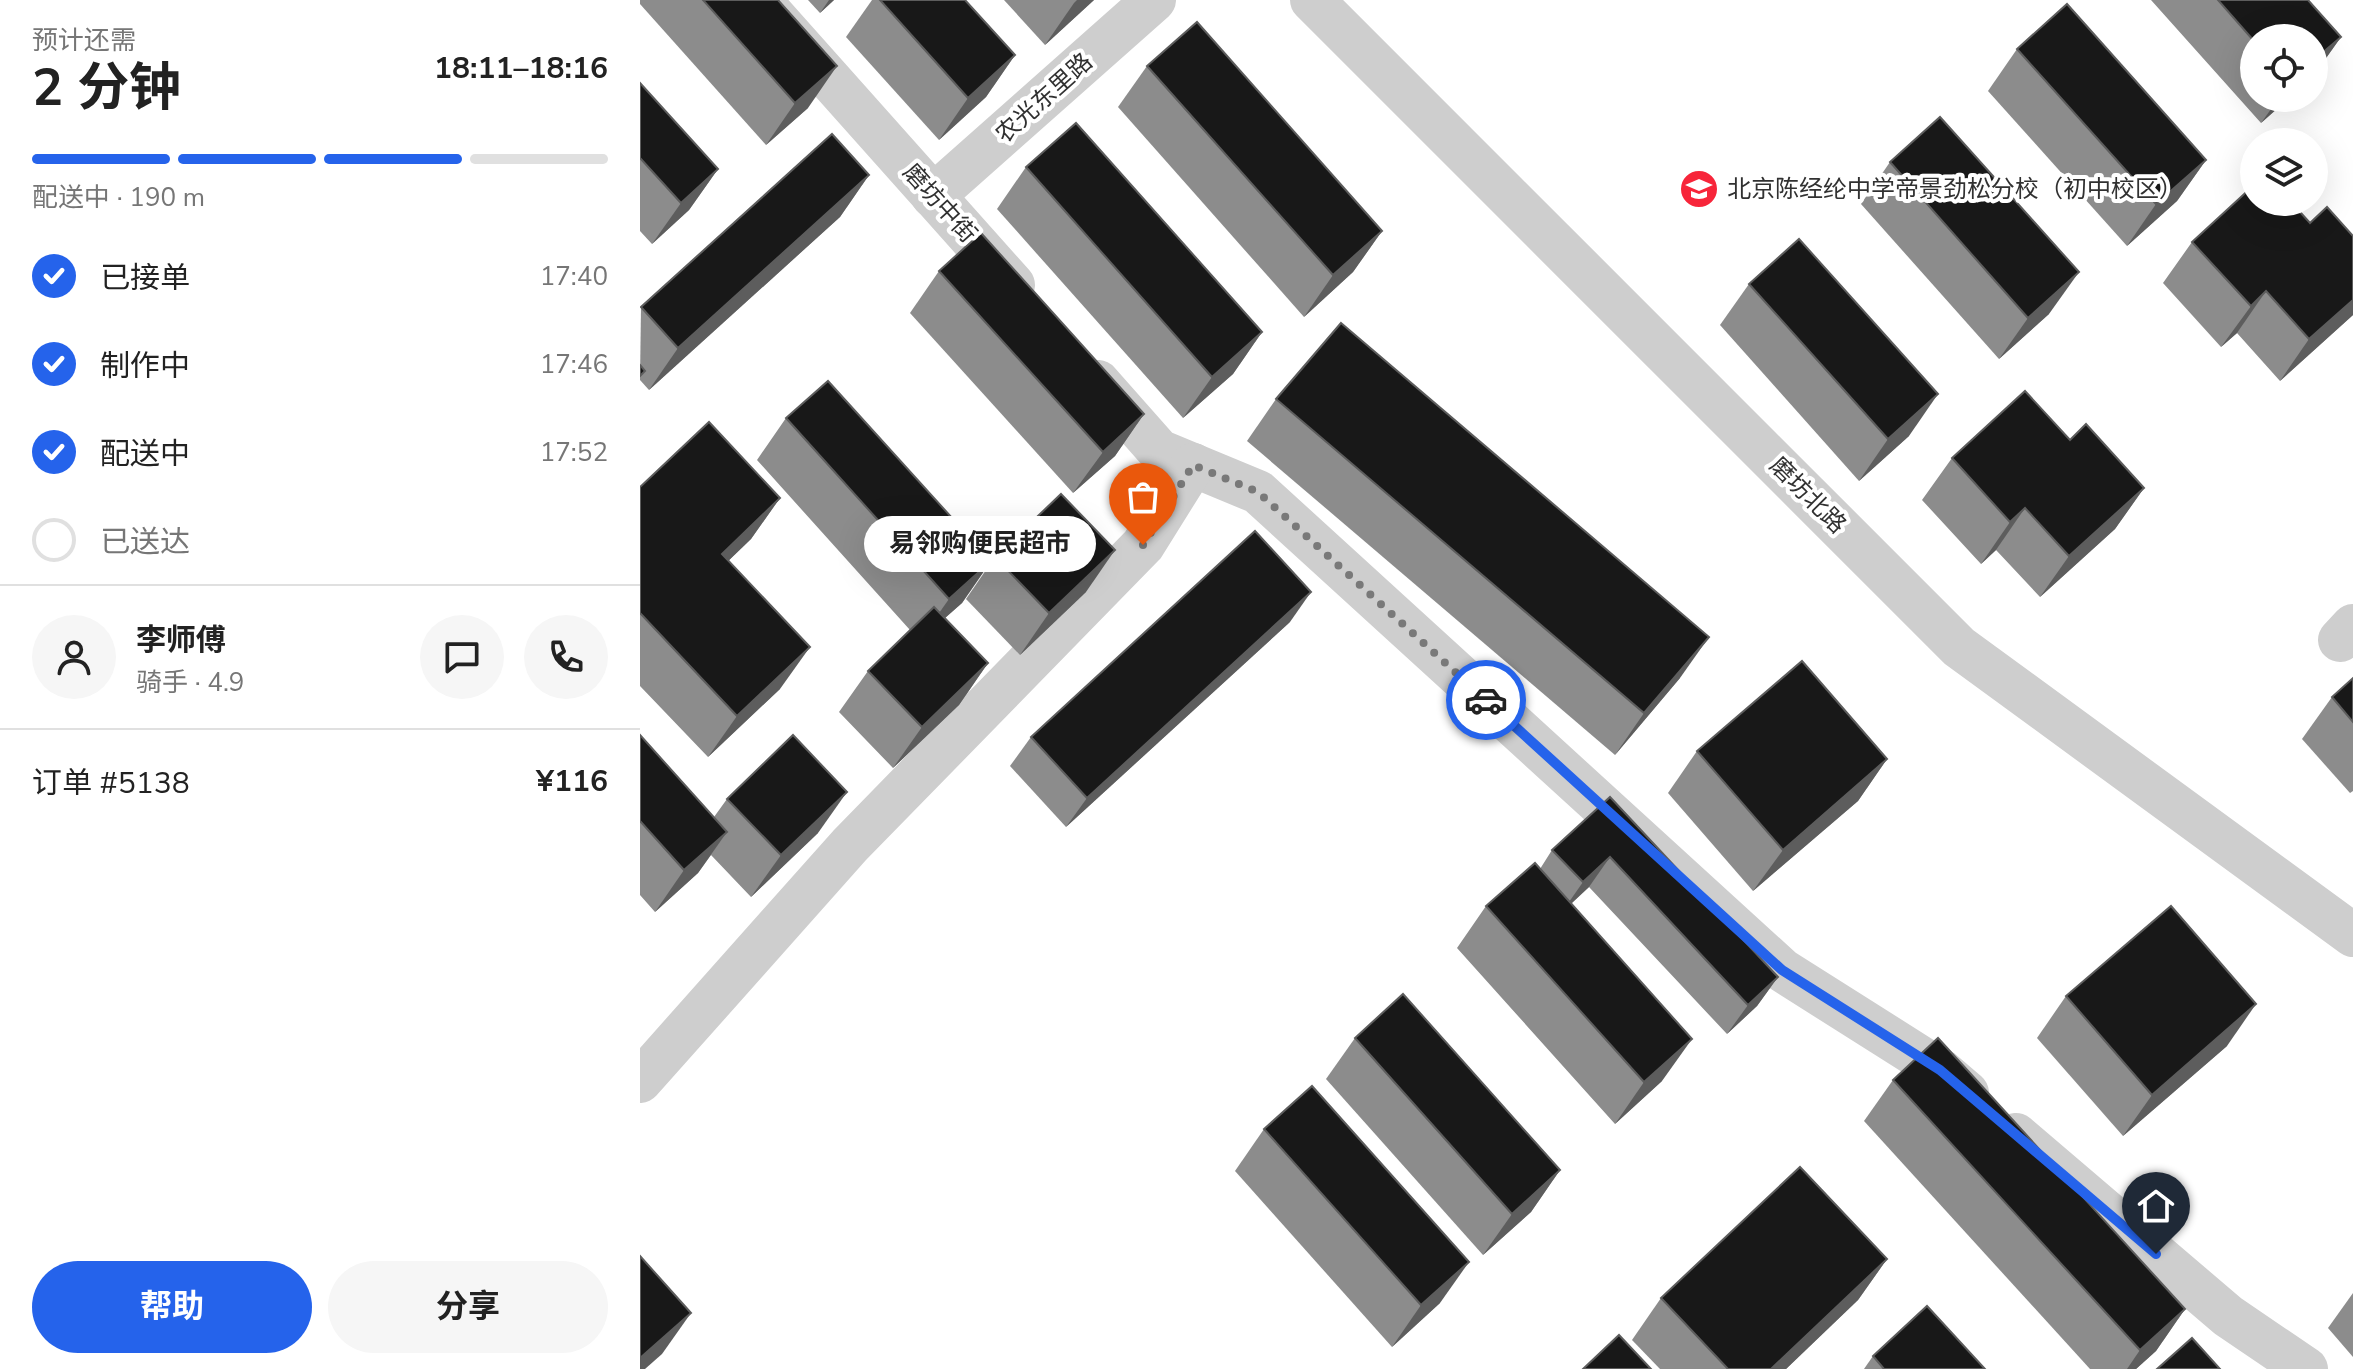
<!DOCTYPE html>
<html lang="zh">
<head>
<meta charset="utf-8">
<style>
	body { margin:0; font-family:"Nunito Sans","Noto Sans SC",sans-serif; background:#f6f6f6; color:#222; height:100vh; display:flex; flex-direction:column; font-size:30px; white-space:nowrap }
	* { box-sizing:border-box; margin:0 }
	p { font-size:26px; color:#767676 }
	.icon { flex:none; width:44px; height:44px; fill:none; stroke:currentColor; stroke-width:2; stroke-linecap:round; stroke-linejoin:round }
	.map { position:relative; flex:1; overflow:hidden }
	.sheet { display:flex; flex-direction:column; background:#fff; width:640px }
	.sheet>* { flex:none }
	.fabs { position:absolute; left:1600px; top:24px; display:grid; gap:16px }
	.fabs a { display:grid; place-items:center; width:88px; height:88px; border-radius:50%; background:#fff; box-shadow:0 8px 32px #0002; font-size:40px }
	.pin { position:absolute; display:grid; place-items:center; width:68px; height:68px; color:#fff; margin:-82px -34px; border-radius:50% 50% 50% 0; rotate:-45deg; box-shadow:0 0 8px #0007 }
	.pin .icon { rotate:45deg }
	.courier { position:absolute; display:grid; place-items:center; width:80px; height:80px; margin:-40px; border:6px solid #2563eb; border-radius:50%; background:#fff; color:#222; box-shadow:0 2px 10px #0007 }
	.bubble { position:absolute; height:56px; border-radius:28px; background:#fff; box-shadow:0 8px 32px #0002; font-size:26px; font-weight:700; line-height:56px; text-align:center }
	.summary em { font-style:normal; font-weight:700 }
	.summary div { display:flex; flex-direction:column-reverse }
	.summary { display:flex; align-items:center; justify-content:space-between; height:136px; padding:0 32px }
	h1 { font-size:52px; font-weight:700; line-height:60px }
	.bar { display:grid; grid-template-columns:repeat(4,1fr); gap:12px 8px; align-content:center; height:96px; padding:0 32px }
	.bar i { height:10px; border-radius:6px; background:#e0e0e0 }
	.bar .current { background:#2563eb }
	.bar p { grid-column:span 4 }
	.line { display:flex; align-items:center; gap:20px; padding:0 32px; border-top:2px solid #e0e0e0 }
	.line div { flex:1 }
	.round { display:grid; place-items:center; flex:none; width:84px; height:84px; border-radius:42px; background:#f6f6f6 }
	ol { padding:0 32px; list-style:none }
	li { display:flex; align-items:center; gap:24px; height:88px }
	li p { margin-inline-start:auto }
	li .icon { padding:8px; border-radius:50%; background:#2563eb; color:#fff; stroke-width:4 }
	li:last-child { color:#767676 }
	li i { width:44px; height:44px; border:4px solid #e0e0e0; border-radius:50% }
	.cta { display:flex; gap:16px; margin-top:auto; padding:16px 32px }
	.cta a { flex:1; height:92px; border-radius:48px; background:#2563eb; color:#fff; font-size:32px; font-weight:700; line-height:92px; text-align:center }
	.cta a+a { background:#f6f6f6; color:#222 }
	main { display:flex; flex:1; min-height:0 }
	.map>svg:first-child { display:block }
</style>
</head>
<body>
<main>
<section class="sheet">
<div class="summary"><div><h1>2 分钟</h1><p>预计还需</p></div><em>18:11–18:16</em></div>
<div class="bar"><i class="current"></i><i class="current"></i><i class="current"></i><i></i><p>配送中 · 190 m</p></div>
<ol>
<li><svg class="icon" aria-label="check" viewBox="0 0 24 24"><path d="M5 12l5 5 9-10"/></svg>已接单<p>17:40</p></li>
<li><svg class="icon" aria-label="check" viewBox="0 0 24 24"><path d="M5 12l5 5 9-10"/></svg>制作中<p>17:46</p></li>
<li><svg class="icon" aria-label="check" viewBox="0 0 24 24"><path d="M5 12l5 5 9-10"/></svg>配送中<p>17:52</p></li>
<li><i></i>已送达</li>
</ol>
<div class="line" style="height:144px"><a class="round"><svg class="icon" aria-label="person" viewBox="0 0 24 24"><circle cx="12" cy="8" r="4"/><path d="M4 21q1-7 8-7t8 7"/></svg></a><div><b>李师傅</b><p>骑手 · 4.9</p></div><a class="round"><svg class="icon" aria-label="chat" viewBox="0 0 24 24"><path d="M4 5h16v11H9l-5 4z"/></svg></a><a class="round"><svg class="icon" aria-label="phone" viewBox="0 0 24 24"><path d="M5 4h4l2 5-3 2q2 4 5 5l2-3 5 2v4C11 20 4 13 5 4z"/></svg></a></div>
<div class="line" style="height:104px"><div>订单 #5138</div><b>¥116</b></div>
<div class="cta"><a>帮助</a><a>分享</a></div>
</section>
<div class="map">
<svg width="1713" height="1369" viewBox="0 0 1713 1369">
	<rect width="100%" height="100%" fill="#fff"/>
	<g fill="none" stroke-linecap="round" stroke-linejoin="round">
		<!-- minor -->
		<g stroke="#cecece" stroke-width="44">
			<polyline points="119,0 373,285"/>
			<polyline points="672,0 1319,647 1713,935"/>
			<polyline points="293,196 514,0"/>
			<polyline points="458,382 519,451 618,492 1142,970 1300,1070 1327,1093"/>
			<polyline points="1700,640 1713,626"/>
			<polyline points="0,1081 210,845 503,545 553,465"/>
			<polyline points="1376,1135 1588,1316 1666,1369"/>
		</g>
	</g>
	<!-- wall -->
	<g fill="#8c8c8c">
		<polygon points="0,0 138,0 168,108 126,145 0,4"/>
		<polygon points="168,0 194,0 180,13"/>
		<polygon points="232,0 325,0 375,55 346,97 299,140 206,37"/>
		<polygon points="364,0 454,0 405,45"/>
		<polygon points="1511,0 1668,0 1701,37 1674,75 1674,38 1614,38 1614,98 1649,98 1621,123"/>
		<polygon points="1377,49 1566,160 1537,201 1487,246 1348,91"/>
		<polygon points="507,66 742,231 713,272 664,317 478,107"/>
		<polygon points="0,83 78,169 49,210 12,244 0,231"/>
		<polygon points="1250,162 1409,314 1359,359 1221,204"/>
		<polygon points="386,167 622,332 593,374 543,418 357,209"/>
		<polygon points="229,175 200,217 9,390 0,380 1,307"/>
		<polygon points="1552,242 1713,315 1640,381 1597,333 1581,347 1523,283"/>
		<polygon points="299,271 504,414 475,456 433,493 270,313"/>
		<polygon points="1109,284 1269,436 1219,481 1080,325"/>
		<polygon points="636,399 1040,678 975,755 607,441"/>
		<polygon points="146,418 351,561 322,603 305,618 348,663 319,705 253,768 199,712 228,671 270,630 117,460"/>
		<polygon points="1430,440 1504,488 1475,529 1400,597 1356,550 1341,564 1282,500 1312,458"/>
		<polygon points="0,487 140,498 111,539 88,561 140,689 68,757 0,686"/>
		<polygon points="355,557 446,592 380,655 326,599"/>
		<polygon points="650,622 426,827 370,766 391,737"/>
		<polygon points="1713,678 1713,791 1710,793 1662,739 1692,697"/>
		<polygon points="0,735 74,817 87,799 178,833 111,897 71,855 58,873 15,912 0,895"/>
		<polygon points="1057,751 1247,759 1218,801 1113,891 1028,793"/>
		<polygon points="970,797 1138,977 1117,1006 1087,1034 949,887 931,904 1022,1081 975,1124 817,948 846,906 900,869 912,850"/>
		<polygon points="1426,996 1587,1046 1483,1136 1397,1038"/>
		<polygon points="715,1038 920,1170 891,1212 843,1255 686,1079"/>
		<polygon points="1253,1080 1545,1309 1516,1351 1496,1369 1450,1369 1224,1121"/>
		<polygon points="624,1129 800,1303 752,1347 595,1171"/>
		<polygon points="1247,1259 1218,1300 1146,1369 1020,1369 992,1340 1021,1298"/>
		<polygon points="1713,1293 1713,1357 1688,1328"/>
		<polygon points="1233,1356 1345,1369 1224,1369"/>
	</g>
	<!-- shaded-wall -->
	<g fill="#5d5d5d">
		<polygon points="189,0 194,0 180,13"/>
		<polygon points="437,0 454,0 405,45 434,3"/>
		<polygon points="1701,37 1674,75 1674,60"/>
		<polygon points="375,55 346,97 299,140 328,98"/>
		<polygon points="197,66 168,108 126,145 155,103"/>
		<polygon points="1639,98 1649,98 1621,123"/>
		<polygon points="1566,160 1537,201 1487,246 1516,204"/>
		<polygon points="78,169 49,210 12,244 41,203"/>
		<polygon points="229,175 200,217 9,390 38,348"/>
		<polygon points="742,231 713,272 664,317 693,275"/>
		<polygon points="1439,272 1409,314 1359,359 1388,318"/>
		<polygon points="1626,291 1597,333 1581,347 1611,306"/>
		<polygon points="1713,300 1713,315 1640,381 1669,339"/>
		<polygon points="622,332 593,374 543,418 572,377"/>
		<polygon points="1298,394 1269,436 1219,481 1248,439"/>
		<polygon points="504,414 475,456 433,493 463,452"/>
		<polygon points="1504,488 1475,529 1400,597 1429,556"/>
		<polygon points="140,498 111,539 52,596 82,554"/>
		<polygon points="1385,508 1356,550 1341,564 1370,522"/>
		<polygon points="475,550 446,592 380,655 409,613"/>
		<polygon points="351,561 322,603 280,640 309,599"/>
		<polygon points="671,592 650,622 426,827 447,798"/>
		<polygon points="1069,637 1040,678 975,755 1004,713"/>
		<polygon points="170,647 140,689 68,757 97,716"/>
		<polygon points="348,663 319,705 253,768 282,727"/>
		<polygon points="1247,759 1218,801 1113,891 1143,850"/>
		<polygon points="207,792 178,833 111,897 141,855"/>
		<polygon points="87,832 58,873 15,912 44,870"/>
		<polygon points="970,857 949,887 922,912 943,882"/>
		<polygon points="1138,977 1117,1006 1087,1034 1108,1005"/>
		<polygon points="1616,1004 1587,1046 1483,1136 1512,1095"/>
		<polygon points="1052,1039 1022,1081 975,1124 1004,1082"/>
		<polygon points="920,1170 891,1212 843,1255 872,1214"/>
		<polygon points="1247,1259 1218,1300 1146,1369 1131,1369"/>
		<polygon points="829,1262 800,1303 752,1347 781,1305"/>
		<polygon points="1545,1309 1516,1351 1496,1369 1487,1369 1500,1350"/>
		<polygon points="51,1313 22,1354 5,1369 0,1369 0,1358"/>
	</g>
	<!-- building -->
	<g fill="#181818" stroke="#5d5d5d" stroke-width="2">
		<polygon points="63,0 138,0 197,66 155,103"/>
		<polygon points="240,0 325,0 375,55 328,98"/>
		<polygon points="1578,0 1668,0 1701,37 1674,60 1674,38 1614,38 1614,41"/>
		<polygon points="1427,4 1566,160 1516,204 1377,49"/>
		<polygon points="557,22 742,231 693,275 507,66"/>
		<polygon points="0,83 78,169 41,203 0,158"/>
		<polygon points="1300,117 1439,272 1388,318 1250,162"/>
		<polygon points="436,123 622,332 572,377 386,167"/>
		<polygon points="192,134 229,175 38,348 1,307"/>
		<polygon points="1614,185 1614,202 1651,202 1670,223 1687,207 1713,236 1713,300 1669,339 1626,291 1611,306 1552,242"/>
		<polygon points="341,233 504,414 463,452 299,271"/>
		<polygon points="1159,239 1298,394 1248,439 1109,284"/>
		<polygon points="701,323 1069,637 1004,713 636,399"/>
		<polygon points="0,365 5,371 0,376"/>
		<polygon points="188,381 351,561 309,599 146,418"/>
		<polygon points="1385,391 1430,440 1446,424 1504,488 1429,556 1385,508 1370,522 1312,458"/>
		<polygon points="69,422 140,498 82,554 170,647 97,716 0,613 0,487"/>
		<polygon points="421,494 475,550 409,613 355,557"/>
		<polygon points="615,531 671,592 447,798 391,737"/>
		<polygon points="294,607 348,663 282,727 228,671"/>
		<polygon points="1162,661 1247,759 1143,850 1057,751"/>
		<polygon points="1713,678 1713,722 1692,697"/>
		<polygon points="0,735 87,832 44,870 0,821"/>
		<polygon points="153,735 207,792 141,855 87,799"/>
		<polygon points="970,797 1138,977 1108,1005 970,857 943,882 912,850"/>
		<polygon points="895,863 1052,1039 1004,1082 846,906"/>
		<polygon points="1531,906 1616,1004 1512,1095 1426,996"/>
		<polygon points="763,994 920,1170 872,1214 715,1038"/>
		<polygon points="1298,1038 1545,1309 1500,1350 1253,1080"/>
		<polygon points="672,1086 829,1262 781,1305 624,1129"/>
		<polygon points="1160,1167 1247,1259 1131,1369 1088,1369 1021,1298"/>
		<polygon points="0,1256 51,1313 0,1358"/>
		<polygon points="1287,1306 1345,1369 1244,1369 1233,1356"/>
		<polygon points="979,1335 1011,1369 943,1369"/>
		<polygon points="1552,1338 1580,1369 1517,1369"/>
	</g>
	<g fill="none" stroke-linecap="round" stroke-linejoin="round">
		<!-- done -->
		<polyline stroke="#797979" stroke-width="8" stroke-dasharray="0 14.4" points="503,545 553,465 618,492 846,700"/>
		<!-- route -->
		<polyline stroke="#2563eb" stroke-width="10" points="846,700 1142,970 1300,1070 1516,1254"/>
	</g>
	<!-- icons -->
	<defs>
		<symbol id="school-disc" viewBox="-11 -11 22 22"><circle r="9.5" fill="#f7253a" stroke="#fff"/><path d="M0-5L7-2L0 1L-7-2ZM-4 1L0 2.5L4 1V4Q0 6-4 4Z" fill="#fff"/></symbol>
	</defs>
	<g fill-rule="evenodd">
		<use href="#school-disc" x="1037" y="167" width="44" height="44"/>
	</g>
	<g text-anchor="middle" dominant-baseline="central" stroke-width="8" stroke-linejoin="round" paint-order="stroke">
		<!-- street labels -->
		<g font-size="24" fill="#313131" stroke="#fff">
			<text transform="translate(404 98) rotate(-42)">农光东里路</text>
			<text transform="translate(300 203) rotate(48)">磨坊中街</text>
			<text transform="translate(1168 495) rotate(45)">磨坊北路</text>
		</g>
		<!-- poi labels -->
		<g font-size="24" fill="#313131" stroke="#fff" text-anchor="start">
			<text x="1087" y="189">北京陈经纶中学帝景劲松分校（初中校区）</text>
		</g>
	</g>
</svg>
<div class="fabs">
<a><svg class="icon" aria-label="locate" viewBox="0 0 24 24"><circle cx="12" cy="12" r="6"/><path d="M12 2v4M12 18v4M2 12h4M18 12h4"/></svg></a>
<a><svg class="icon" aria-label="layers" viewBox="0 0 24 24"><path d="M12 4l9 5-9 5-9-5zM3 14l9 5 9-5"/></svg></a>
</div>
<div class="pin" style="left:503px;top:545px;background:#ea580c"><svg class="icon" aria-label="bag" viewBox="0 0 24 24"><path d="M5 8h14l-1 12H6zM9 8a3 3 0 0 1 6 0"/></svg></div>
<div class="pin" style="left:1516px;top:1254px;background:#1f2937"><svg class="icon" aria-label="home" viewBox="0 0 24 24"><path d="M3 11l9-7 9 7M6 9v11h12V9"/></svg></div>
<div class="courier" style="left:846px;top:700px"><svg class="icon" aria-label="car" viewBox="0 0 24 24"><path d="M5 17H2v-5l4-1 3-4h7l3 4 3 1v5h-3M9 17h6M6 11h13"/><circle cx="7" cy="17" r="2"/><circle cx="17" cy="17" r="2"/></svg></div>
<div class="bubble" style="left:224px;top:516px;width:232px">易邻购便民超市</div>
</div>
</main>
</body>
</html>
